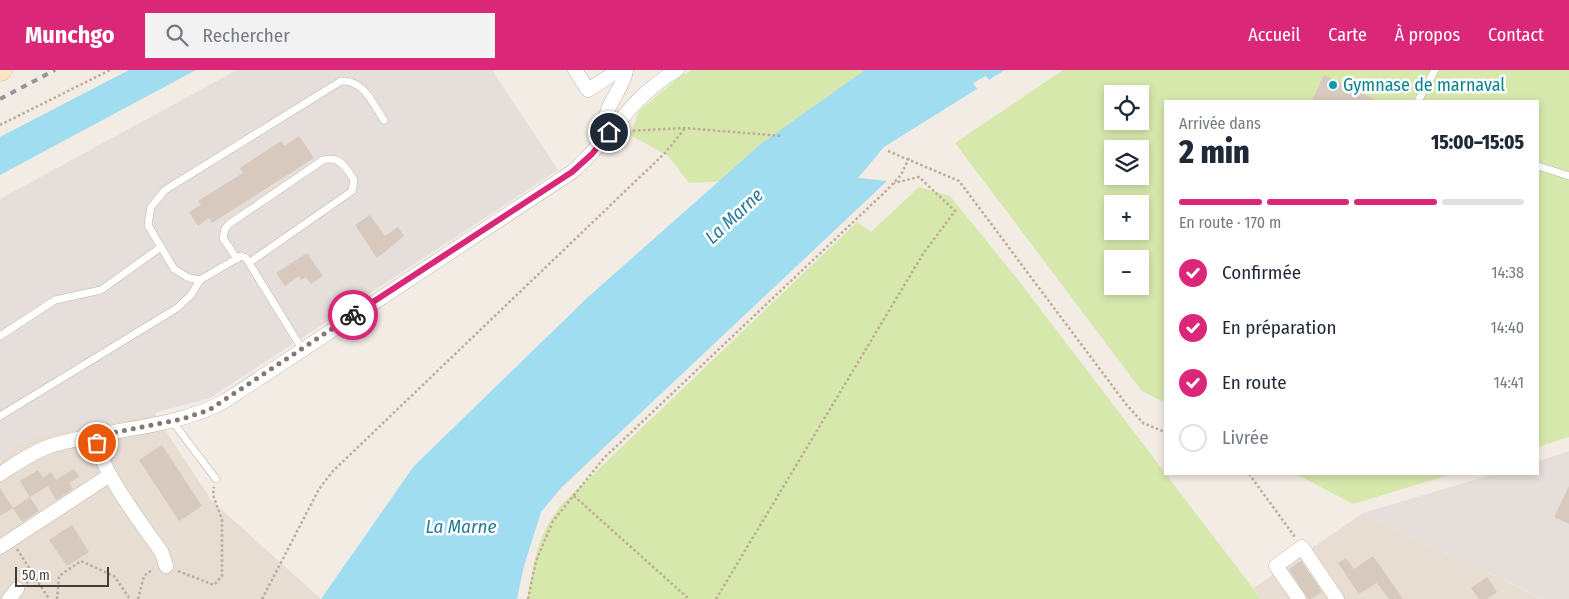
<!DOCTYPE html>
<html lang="fr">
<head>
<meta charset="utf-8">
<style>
	body { margin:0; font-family:"Fira Sans Condensed",sans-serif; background:#f2f2f3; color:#1f2937; height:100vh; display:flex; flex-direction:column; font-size:19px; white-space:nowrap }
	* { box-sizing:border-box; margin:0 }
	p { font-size:16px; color:#747a83 }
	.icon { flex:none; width:28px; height:28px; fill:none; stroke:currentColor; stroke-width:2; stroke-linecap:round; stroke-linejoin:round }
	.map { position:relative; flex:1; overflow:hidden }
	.sheet { position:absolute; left:1164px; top:30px; width:375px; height:375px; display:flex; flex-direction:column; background:#fff; border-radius:0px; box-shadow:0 2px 8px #0003 }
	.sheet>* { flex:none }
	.buttons { position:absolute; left:1104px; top:15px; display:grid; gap:10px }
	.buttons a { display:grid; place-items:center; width:45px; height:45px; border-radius:0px; background:#fff; box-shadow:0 2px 8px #0003; font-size:25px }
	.scale { position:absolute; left:15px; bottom:12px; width:94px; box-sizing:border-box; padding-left:5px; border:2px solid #453c34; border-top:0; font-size:14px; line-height:18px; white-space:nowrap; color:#453c34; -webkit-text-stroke:4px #fff; paint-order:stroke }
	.pin { position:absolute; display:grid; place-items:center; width:42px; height:42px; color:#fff; margin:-21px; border:2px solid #fff; border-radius:50%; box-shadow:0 1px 5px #0007 }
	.courier { position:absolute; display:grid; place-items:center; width:50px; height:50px; margin:-25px; border:4px solid #db2777; border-radius:50%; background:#fff; color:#222; box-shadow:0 1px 6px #0007 }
	.overview em { font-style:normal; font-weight:800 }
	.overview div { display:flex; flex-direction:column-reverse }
	.overview { display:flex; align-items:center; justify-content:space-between; height:85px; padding:0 15px }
	h1 { font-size:32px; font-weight:800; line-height:38px }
	.bar { display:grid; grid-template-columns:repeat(4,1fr); gap:8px 5px; align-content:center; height:60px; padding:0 15px }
	.bar i { height:6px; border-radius:4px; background:#e0e1e3 }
	.bar .selected { background:#db2777 }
	.bar p { grid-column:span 4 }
	ol { padding:0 15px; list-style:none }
	li { display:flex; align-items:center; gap:15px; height:55px }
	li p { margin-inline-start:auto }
	li .icon { padding:5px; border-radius:50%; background:#db2777; color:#fff; stroke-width:4 }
	li:last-child { color:#747a83 }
	li i { width:28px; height:28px; border:2px solid #e0e1e3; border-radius:50% }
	header { display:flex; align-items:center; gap:30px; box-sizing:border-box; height:70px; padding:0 25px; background:#db2777; color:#fff }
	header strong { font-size:24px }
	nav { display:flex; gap:28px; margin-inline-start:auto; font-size:18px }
	.search { width:350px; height:45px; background:#f2f2f3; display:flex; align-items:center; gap:12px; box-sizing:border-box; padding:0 18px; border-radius:0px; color:#747a83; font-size:19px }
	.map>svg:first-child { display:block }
</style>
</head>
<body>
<header>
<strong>Munchgo</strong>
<div class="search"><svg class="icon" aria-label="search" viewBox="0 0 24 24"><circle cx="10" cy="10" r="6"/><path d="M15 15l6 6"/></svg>Rechercher</div>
<nav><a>Accueil</a><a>Carte</a><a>À propos</a><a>Contact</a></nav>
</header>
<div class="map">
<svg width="1569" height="529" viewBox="0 0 1569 529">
	<rect width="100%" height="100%" fill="#f3ece5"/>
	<!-- residential -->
	<g fill="#e7ddd3">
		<polygon points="154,343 212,431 321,529 0,529 0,386 31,366"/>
		<polygon points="1363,443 1543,529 1261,529 1254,518"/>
	</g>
	<!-- industrial -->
	<g fill="#e5deda">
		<polygon points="237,0 492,0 558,100 210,328 154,343 31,366 0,386 0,129"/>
		<polygon points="1569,381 1569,529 1544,529 1363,443 1494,404 1538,404 1538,391"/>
	</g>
	<!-- green -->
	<g fill="#d7e8ad" fill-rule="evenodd">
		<polygon points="692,0 896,0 732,111 689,113 668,86 630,65 639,41 678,8"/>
		<path d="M 1063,0 L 1569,0 L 1569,367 L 1538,377 L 1538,31 L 1165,31 L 1165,333 L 1142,321 L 955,73 ZM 1112,24 L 1140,24 L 1140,51 L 1112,51 ZM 1112,79 L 1140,79 L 1140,106 L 1112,106 ZM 1112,134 L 1140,134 L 1140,161 L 1112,161 ZM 1112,189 L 1140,189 L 1140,216 L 1112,216 Z"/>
		<path d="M 919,117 L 950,126 L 1019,211 L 1261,529 L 527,529 C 535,490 536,467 562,434 L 857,152 L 871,162 Z"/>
		<polygon points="1296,404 1452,404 1353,434"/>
	</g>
	<!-- water -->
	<g fill="#a0ddf1">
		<polygon points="129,0 196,0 0,105 0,67"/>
		<polygon points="865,0 1005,0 989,10 986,6 973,13 977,19 884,77 858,108 887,111 561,418 541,442 524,496 517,529 321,529 414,396 587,228 762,73"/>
	</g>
	<!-- building -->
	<g fill="#d7c9bd">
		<polygon points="1324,5 1378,31 1312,31"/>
		<polygon points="299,66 314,88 212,153 209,148 198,156 189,142 201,135 198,131 243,103 240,98 281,71 284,76"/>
		<polygon points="370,145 385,166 398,157 404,166 377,188 355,155"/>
		<polygon points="307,183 323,206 311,214 306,207 301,210 299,206 285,216 276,203"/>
		<polygon points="162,375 202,436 179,451 139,390"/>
		<polygon points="74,399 79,407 69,413 73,419 56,430 48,416 30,427 39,441 22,452 13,438 30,427 20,411 38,400 43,408 51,402 56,410"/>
		<polygon points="1569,416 1569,454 1554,447"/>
		<polygon points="0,418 13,438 0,446"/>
		<polygon points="72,455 89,482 67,496 49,470"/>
		<polygon points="1373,486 1403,529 1389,529 1377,513 1359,524 1338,493 1346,488 1354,499"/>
		<polygon points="1301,491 1322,522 1311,529 1308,529 1289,499"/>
		<polygon points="1487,507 1497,522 1487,529 1479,529 1471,518"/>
	</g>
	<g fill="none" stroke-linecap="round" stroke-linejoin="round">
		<defs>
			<g id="lane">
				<polyline points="1418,31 1435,0"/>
				<polyline points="1538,96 1569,106"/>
				<path d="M 237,189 L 223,168 L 225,159 L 229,154 L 323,90 C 340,85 346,98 354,110 L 352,121 L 250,192"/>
				<polyline points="0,266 55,230 101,220 161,177"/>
				<path d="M 302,279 L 246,188 L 241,186 L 200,210 L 189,208 L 174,199 L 148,155 L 151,137 L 165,120 L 341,11 C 363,9 373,34 384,50"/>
				<polyline points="0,346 177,238 191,225 200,210"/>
				<polyline points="172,351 216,409"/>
			</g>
			<g id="street">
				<polyline points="575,0 588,20 619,0"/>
				<path d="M 609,62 C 598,37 623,24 626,0"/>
				<path d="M 96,366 C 97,397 143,455 162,483 L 166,496"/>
				<path d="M 0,404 C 16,394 32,382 50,376 C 108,358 171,360 225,331 L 572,102 C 612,67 629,28 677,0"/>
				<polyline points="0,477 110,405"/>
				<polyline points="9,529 17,519"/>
				<polyline points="1299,529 1276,496 1302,477 1337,529"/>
			</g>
			<polyline id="secondary" points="0,1 2,0"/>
		</defs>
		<!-- lane casing -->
		<use href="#lane" stroke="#c1b5aa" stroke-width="8"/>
		<!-- street casing -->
		<use href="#street" stroke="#c1b5aa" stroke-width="15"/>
		<!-- secondary casing -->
		<use href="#secondary" stroke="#d6bb96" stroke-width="21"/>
		<!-- path -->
		<g stroke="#c0ab98" stroke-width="2.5" stroke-dasharray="2.5 2.5" stroke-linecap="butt">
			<polyline points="0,55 110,0"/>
			<polyline points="628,61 685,58 782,66"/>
			<polyline points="888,81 959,111 1126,334 1143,353 1165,362"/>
			<polyline points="1249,404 1295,467"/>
			<polyline points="574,426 689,529"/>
			<polyline points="17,479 49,529"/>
			<polyline points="178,501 214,515 222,506 222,450 213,425 214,417"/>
			<polyline points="26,513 36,508"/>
			<polyline points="57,529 59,506 81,491 114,506 130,529"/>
			<polyline points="138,529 144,506 153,499"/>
			<polyline points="262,529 319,419 333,401 666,82 685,58"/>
			<polyline points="528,529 536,491 553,451 604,388 887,120 901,105 909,88"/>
			<polyline points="716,529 923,184 955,141 919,107 894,113"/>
		</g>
		<!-- lane -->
		<use href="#lane" stroke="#fff" stroke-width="7"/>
		<!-- street -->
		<use href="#street" stroke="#fff" stroke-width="14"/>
		<!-- secondary -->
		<use href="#secondary" stroke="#ffe6c2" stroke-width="20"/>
		<!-- rail -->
		<polyline stroke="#959595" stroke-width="4" stroke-dasharray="6 6" stroke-linecap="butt" points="0,29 55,0"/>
	</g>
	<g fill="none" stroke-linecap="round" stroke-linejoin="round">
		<!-- done -->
		<polyline stroke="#827a72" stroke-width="5" stroke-dasharray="0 9" points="97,373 96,366 182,349 209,340 353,245"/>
		<!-- route -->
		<polyline stroke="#db2777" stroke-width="6" points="353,245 572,102 592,84 609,62"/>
	</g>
	<!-- markers -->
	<circle fill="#0f9aa8" stroke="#fff" stroke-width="2" cx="1333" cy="15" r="5"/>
	<g text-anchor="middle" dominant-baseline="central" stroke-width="5" stroke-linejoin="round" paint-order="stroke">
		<!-- culture labels -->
		<g font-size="18" fill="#0d838f" stroke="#fff" text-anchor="start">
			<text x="1343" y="15">Gymnase de marnaval</text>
		</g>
		<!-- water labels -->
		<g font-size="19" font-style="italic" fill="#297c99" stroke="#fff">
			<text transform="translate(734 146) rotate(-43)">La Marne</text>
			<text x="461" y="456">La Marne</text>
		</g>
	</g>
</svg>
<div class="buttons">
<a><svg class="icon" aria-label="locate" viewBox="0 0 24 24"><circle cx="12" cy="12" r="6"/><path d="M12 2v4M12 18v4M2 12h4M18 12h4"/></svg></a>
<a><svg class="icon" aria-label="layers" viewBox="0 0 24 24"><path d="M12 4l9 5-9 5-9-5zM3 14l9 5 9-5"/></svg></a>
<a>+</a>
<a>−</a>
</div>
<div class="scale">50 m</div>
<div class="pin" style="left:97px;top:373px;background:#ea580c"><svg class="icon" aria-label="bag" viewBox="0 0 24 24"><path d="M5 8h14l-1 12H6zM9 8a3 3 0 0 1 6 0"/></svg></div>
<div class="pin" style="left:609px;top:62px;background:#1f2937"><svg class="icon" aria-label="home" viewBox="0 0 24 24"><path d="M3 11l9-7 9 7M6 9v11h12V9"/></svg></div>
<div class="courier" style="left:353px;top:245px"><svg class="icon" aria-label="bike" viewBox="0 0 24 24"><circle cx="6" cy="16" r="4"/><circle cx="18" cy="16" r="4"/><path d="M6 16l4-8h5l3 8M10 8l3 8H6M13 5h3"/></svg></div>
<section class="sheet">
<div class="overview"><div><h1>2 min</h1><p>Arrivée dans</p></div><em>15:00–15:05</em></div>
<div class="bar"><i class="selected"></i><i class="selected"></i><i class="selected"></i><i></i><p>En route · 170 m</p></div>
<ol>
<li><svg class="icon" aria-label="check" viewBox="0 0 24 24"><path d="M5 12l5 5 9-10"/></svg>Confirmée<p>14:38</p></li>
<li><svg class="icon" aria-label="check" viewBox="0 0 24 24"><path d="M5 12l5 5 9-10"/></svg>En préparation<p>14:40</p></li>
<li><svg class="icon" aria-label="check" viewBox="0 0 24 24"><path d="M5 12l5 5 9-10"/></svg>En route<p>14:41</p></li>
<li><i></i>Livrée</li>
</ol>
</section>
</div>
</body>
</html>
